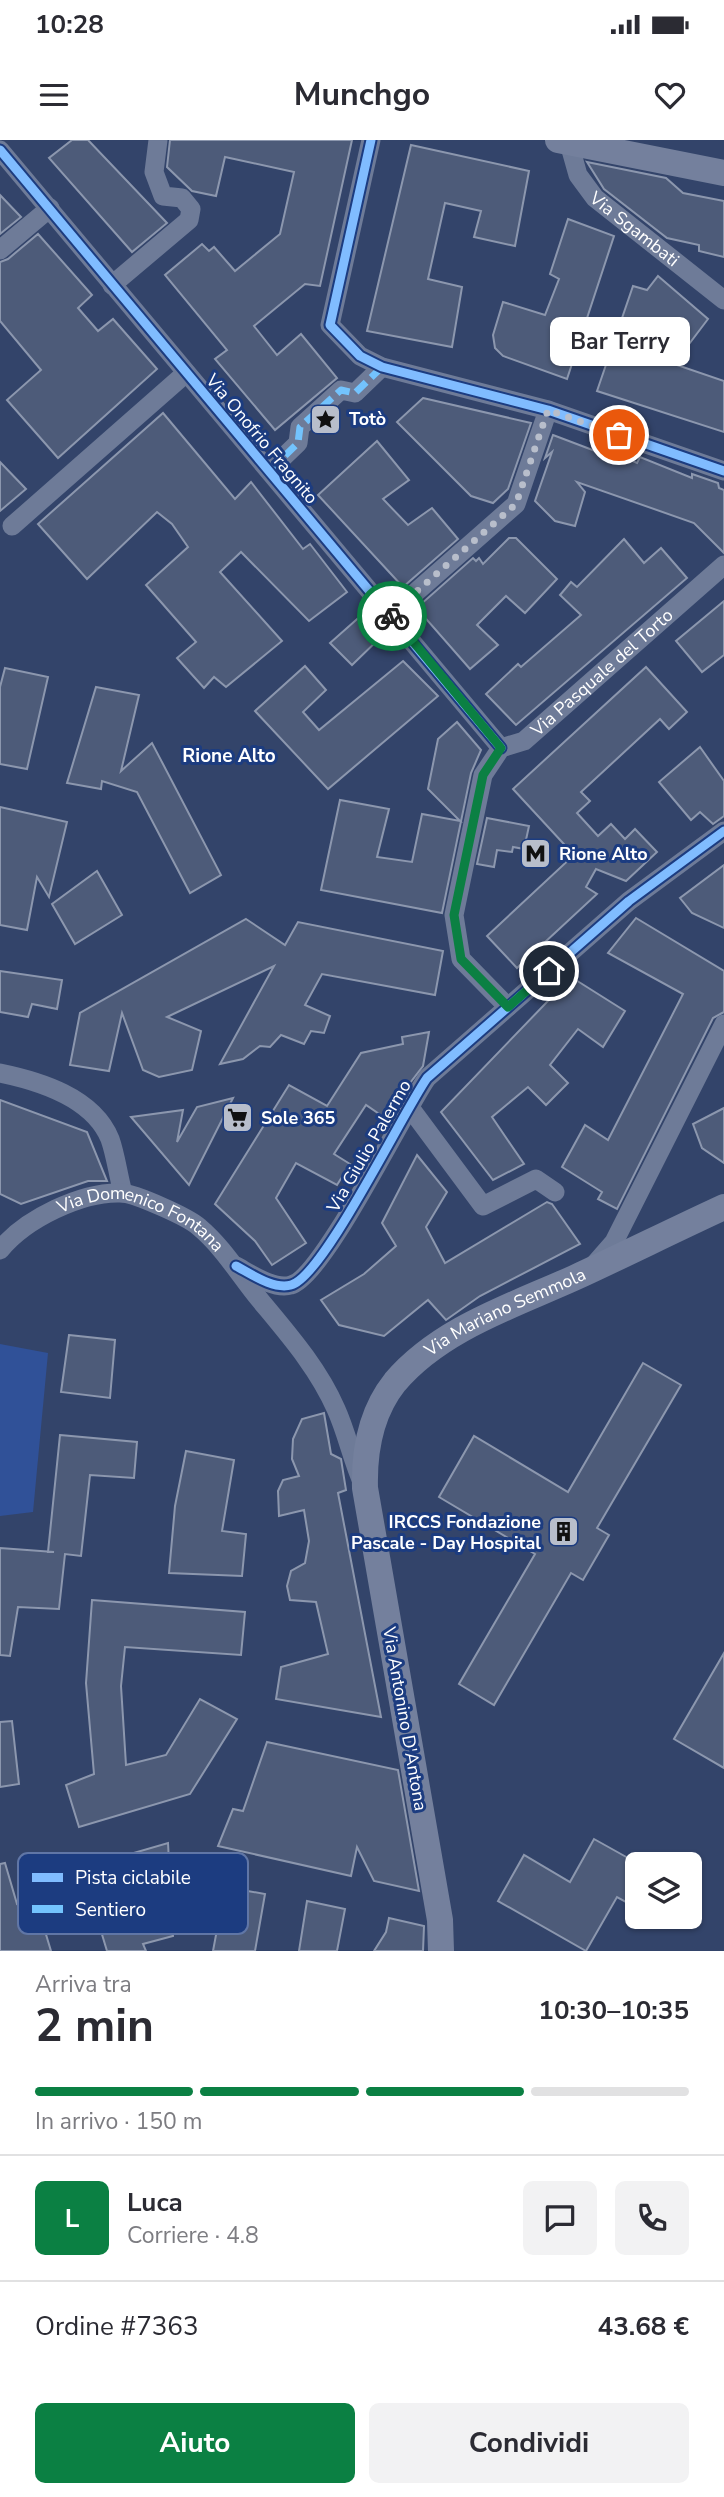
<!DOCTYPE html>
<html lang="it">
<head>
<meta charset="utf-8">
<style>
	body { margin:0; font-family:"Nunito Sans",sans-serif; background:#f2f2f3; color:#2b2b33; height:100vh; display:flex; flex-direction:column; font-size:26px; white-space:nowrap }
	* { box-sizing:border-box; margin:0 }
	p { font-size:23px; color:#7c7c81 }
	.icon { flex:none; width:38px; height:38px; fill:none; stroke:currentColor; stroke-width:2; stroke-linecap:round; stroke-linejoin:round }
	.map { position:relative; height:1811px; overflow:hidden }
	.sheet { display:flex; flex-direction:column; background:#fff; flex:1 }
	.sheet>* { flex:none }
	.tools { position:absolute; left:625px; top:1712px; display:grid; gap:14px }
	.tools a { display:grid; place-items:center; width:77px; height:77px; border-radius:10px; background:#fff; box-shadow:0 2px 5px #0004; font-size:35px }
	.pin { position:absolute; display:grid; place-items:center; width:60px; height:60px; color:#fff; margin:-30px; border:4px solid #fff; border-radius:50%; box-shadow:0 2px 7px #0007 }
	.courier { position:absolute; display:grid; place-items:center; width:70px; height:70px; margin:-35px; border:5px solid #0b8043; border-radius:50%; background:#fff; color:#222; box-shadow:0 2px 9px #0007 }
	.bubble { position:absolute; height:49px; border-radius:10px; background:#fff; box-shadow:0 2px 5px #0004; font-size:23px; font-weight:700; line-height:49px; text-align:center }
	.overview em { font-style:normal; font-weight:700 }
	.overview div { display:flex; flex-direction:column-reverse }
	.overview { display:flex; align-items:center; justify-content:space-between; height:119px; padding:0 35px }
	h1 { font-size:46px; font-weight:700; line-height:52px }
	.bar { display:grid; grid-template-columns:repeat(4,1fr); gap:10px 7px; align-content:center; height:84px; padding:0 35px }
	.bar i { height:9px; border-radius:5px; background:#e1e1e2 }
	.bar .on { background:#0b8043 }
	.bar p { grid-column:span 4 }
	.line { display:flex; align-items:center; gap:18px; padding:0 35px; border-top:2px solid #e1e1e2 }
	.line div { flex:1 }
	.round { display:grid; place-items:center; flex:none; width:74px; height:74px; border-radius:10px; background:#f2f2f3 }
	.cta { display:flex; gap:14px; margin-top:auto; padding:14px 35px }
	.cta a { flex:1; height:80px; border-radius:10px; background:#0b8043; color:#fff; font-size:28px; font-weight:700; line-height:80px; text-align:center }
	.cta a+a { background:#f2f2f3; color:#2b2b33 }
	.status { display:flex; justify-content:space-between; align-items:center; height:49px; padding:0 35px; background:#fff; direction:ltr }
	.status svg { height:19px; fill:currentColor }
	header { display:flex; justify-content:space-between; align-items:center; height:91px; padding:0 35px; background:#fff; font-size:32px; font-weight:700 }
	.map>svg:first-child { display:block }
</style>
</head>
<body>
<div class="status"><b>10:28</b><svg viewBox="0 0 49 12"><path d="M0 12V9h3v3zM5 12V6h3v6zM10 12V3h3v9zM15 12V0h3v12zM26 1h20v11H26zM47 4h2v5h-2z"/></svg></div>
<header><svg class="icon" aria-label="menu" viewBox="0 0 24 24"><path d="M4 6h16M4 12h16M4 18h16"/></svg>Munchgo<svg class="icon" aria-label="heart" viewBox="0 0 24 24"><path d="M12 20l-8-8c-3-5 5-10 8-4 3-6 11-1 8 4z"/></svg></header>
<div class="map">
<svg width="724" height="1811" viewBox="0 0 724 1811">
	<rect width="100%" height="100%" fill="#33446a"/>
	<!-- green -->
	<polygon fill="#305198" points="0,1204 48,1213 33,1372 0,1376"/>
	<!-- building -->
	<g fill="#4d5b79" stroke="#8c97ae" stroke-width="2">
		<polygon points="72,0 88,0 167,83 132,112 49,18"/>
		<polygon points="170,0 352,0 320,146 305,144 254,186 277,215 301,194 337,238 275,290 215,219 227,210 165,135 202,104 209,111 214,107 235,131 280,94 294,32 225,17 216,56 192,51 167,27"/>
		<polygon points="411,5 529,31 515,106 474,97 481,71 445,63 428,139 462,147 452,207 367,191"/>
		<polygon points="587,22 666,38 683,53 724,61 724,117 699,111 699,105 667,98 604,49"/>
		<polygon points="0,55 21,77 0,94"/>
		<polygon points="568,79 614,96 567,239 503,216 495,208 493,195 503,162 545,175 559,139 550,134"/>
		<polygon points="38,94 92,155 78,168 98,191 113,179 157,229 58,318 7,260 41,230 0,181 0,122 8,119"/>
		<polygon points="658,136 708,179 674,224 724,241 724,292 597,251 633,146 647,150"/>
		<polygon points="423,258 531,283 508,349 493,363 471,356 397,282"/>
		<polygon points="163,273 235,359 251,342 303,409 310,404 347,452 309,481 241,412 220,432 282,501 226,547 214,537 204,548 177,518 196,502 146,445 188,407 172,384 157,372 87,439 38,384"/>
		<polygon points="553,295 611,317 614,313 637,323 640,317 692,338 692,334 718,343 719,348 724,350 724,413 694,383 577,342 585,352 575,386 555,381 535,361 552,312 545,318"/>
		<polygon points="377,301 409,340 383,359 408,385 432,368 458,399 403,447 318,355"/>
		<polygon points="0,322 26,349 0,371"/>
		<polygon points="509,398 516,398 557,439 525,473 506,456 477,485 498,505 470,529 420,472 424,469 420,465 473,418 476,421 479,418 483,424"/>
		<polygon points="624,399 644,423 661,408 687,438 516,585 486,554 518,524 521,527 581,475 560,455 571,442 577,447"/>
		<polygon points="724,461 724,515 702,532 676,501"/>
		<polygon points="364,473 382,496 352,525 330,503"/>
		<polygon points="403,521 438,556 328,649 255,571 305,526 326,550 303,572 319,590"/>
		<polygon points="646,527 687,572 669,589 660,579 581,652 590,661 577,673 598,696 611,684 625,699 635,689 657,712 626,741 596,729 586,747 597,754 517,828 487,796 574,715 513,649"/>
		<polygon points="5,528 48,537 27,629 0,624 0,547"/>
		<polygon points="96,547 139,555 121,631 152,603 221,735 190,753 137,652 102,641 101,649 67,643"/>
		<polygon points="457,582 481,610 471,633 442,773 321,750 340,660 389,669 377,717 412,722 422,674 460,681 428,649 438,599"/>
		<polygon points="700,607 724,641 724,676 713,684 700,672 691,680 659,642"/>
		<polygon points="0,667 67,682 49,757 37,737 27,790 0,785"/>
		<polygon points="487,678 529,686 524,709 513,707 512,712 497,710 494,727 477,724"/>
		<polygon points="724,725 724,788 692,773 680,758"/>
		<polygon points="97,731 122,775 75,804 52,764"/>
		<polygon points="636,778 724,831 724,872 713,878 617,1069 598,1059 602,1052 562,1027 585,985 608,1000 683,854 608,813"/>
		<polygon points="246,779 285,805 298,782 443,811 435,855 322,834 305,865 330,876 324,893 311,891 304,904 281,895 270,907 260,906 243,919 220,924 274,826 167,877 201,891 192,930 159,937 143,930 122,873 109,931 70,925 80,873"/>
		<polygon points="0,831 62,840 57,869 32,864 28,877 0,872"/>
		<polygon points="571,837 625,871 603,907 578,889 550,925 568,943 546,965 528,947 492,977 524,1024 493,1040 441,972"/>
		<polygon points="429,892 423,926 397,960 388,980 366,965 334,1014 350,1024 337,1045 296,1023 276,1058 306,1103 272,1125 255,1101 215,1064 289,945 327,966 361,913 403,904 402,897"/>
		<polygon points="233,958 189,1045 131,977 183,970 177,1002 197,967"/>
		<polygon points="0,960 87,992 107,1041 88,1041 21,1064 0,1054"/>
		<polygon points="724,968 724,1023 702,1008 693,984"/>
		<polygon points="417,1015 447,1052 426,1087 445,1123 547,1062 552,1064 580,1104 480,1156 446,1180 428,1160 384,1196 339,1185 321,1160 364,1134 396,1106 382,1083"/>
		<polygon points="69,1195 115,1200 110,1258 61,1252"/>
		<polygon points="643,1223 681,1245 597,1388 609,1395 583,1440 571,1433 494,1565 459,1544 535,1414 439,1357 474,1296 568,1352"/>
		<polygon points="324,1273 331,1314 341,1319 346,1350 338,1353 381,1577 276,1559 281,1527 328,1514 316,1462 290,1460 287,1446 291,1431 305,1423 309,1401 304,1370 279,1376 278,1351 283,1340 299,1336 292,1319 293,1299 302,1279"/>
		<polygon points="60,1295 137,1302 134,1338 90,1335 81,1416 65,1414 59,1469 18,1467 10,1516 0,1515 0,1408 54,1412 48,1412"/>
		<polygon points="186,1311 234,1320 222,1391 246,1394 242,1436 169,1433 175,1366"/>
		<polygon points="92,1460 245,1472 241,1515 125,1507 121,1546 126,1625 166,1615 200,1559 237,1579 190,1654 79,1687 66,1645 94,1634 86,1543"/>
		<polygon points="724,1513 724,1628 674,1599"/>
		<polygon points="12,1581 19,1644 0,1647 0,1582"/>
		<polygon points="267,1602 398,1630 419,1751 374,1741 357,1707 351,1736 218,1706 233,1669 243,1671"/>
		<polygon points="594,1699 637,1723 637,1768 617,1757 586,1811 498,1761 524,1715 570,1742"/>
		<polygon points="168,1703 173,1796 143,1804 146,1811 107,1811 82,1728"/>
		<polygon points="5,1723 17,1764 35,1758 51,1811 0,1811 0,1724"/>
		<polygon points="225,1747 265,1754 255,1811 213,1811"/>
		<polygon points="307,1761 345,1769 337,1811 299,1811"/>
		<polygon points="389,1778 424,1786 423,1811 374,1811 386,1792"/>
	</g>
	<g fill="none" stroke-linecap="round" stroke-linejoin="round">
		<!-- street -->
		<g stroke="#6e7b98" stroke-width="19">
			<polyline points="371,0 330,185 360,216 382,227 548,270 724,331"/>
			<path id="s1" d="M 569,3 L 578,35 L 595,58 L 724,160"/>
			<polyline points="0,10 501,608"/>
			<polyline points="0,110 50,68"/>
			<polyline points="112,145 189,80 191,69 182,58 163,56 154,32 158,0"/>
			<polyline points="270,330 298,303 300,287 341,250 355,253 382,227"/>
			<polyline points="12,386 186,233"/>
			<polyline points="391,474 516,364 548,270"/>
			<path id="s2" d="M 508,867 L 461,819 L 454,775 L 483,635 L 501,608 L 524,601 L 724,425"/>
			<path d="M 0,933 C 39,941 93,957 110,999 C 116,1016 118,1035 123,1053"/>
			<polyline points="408,965 483,1066 536,1039 555,1052"/>
			<path id="s3" d="M 0,1110 C 25,1079 82,1051 122,1053 C 136,1054 188,1077 199,1087 C 224,1108 240,1136 260,1160 C 289,1195 318,1228 336,1269 C 347,1293 352,1320 363,1344"/>
			<path d="M 236,1126 C 251,1134 274,1150 291,1145 C 323,1137 402,974 427,938 L 629,761 L 724,691"/>
			<polyline points="593,1126 614,1102 724,884"/>
		</g>
		<!-- secondary -->
		<g stroke="#74809d" stroke-width="26">
			<polyline points="558,0 724,33"/>
			<path id="s4" d="M 441,1811 L 440,1780 L 365,1348 C 364,1311 371,1272 395,1242 C 440,1189 512,1166 574,1138 C 624,1115 674,1090 724,1067"/>
		</g>
		<!-- quiet -->
		<polyline stroke="#73c3fd" stroke-width="7" stroke-dasharray="14 7" stroke-linecap="butt" points="270,330 298,303 300,287 341,250 355,253 382,227"/>
		<defs>
			<g id="cycleway">
				<polyline points="371,0 330,185 360,216 382,227 548,270 724,331"/>
				<polyline points="0,10 501,608"/>
				<path d="M 236,1126 C 251,1134 274,1150 291,1145 C 323,1137 402,974 427,938 L 629,761 L 724,691"/>
			</g>
		</defs>
		<!-- cycleway casing -->
		<use href="#cycleway" stroke="#1c3c80" stroke-width="13"/>
		<!-- cycleway -->
		<use href="#cycleway" stroke="#80bcff" stroke-width="9"/>
	</g>
	<g fill="none" stroke-linecap="round" stroke-linejoin="round">
		<!-- done -->
		<polyline stroke="#b8becb" stroke-width="7" stroke-dasharray="0 12.6" points="392,476 391,474 516,364 548,270 619,295"/>
		<!-- route -->
		<polyline stroke="#0b8043" stroke-width="9" points="392,476 501,608 483,635 454,775 461,819 508,867 549,831"/>
	</g>
	<!-- icons -->
	<defs>
		<symbol id="sight-square" viewBox="-11 -11 22 22"><rect x="-9" y="-9" width="18" height="18" rx="4" fill="#b8becb" stroke="#1c3c80"/><path d="M0-6L1.8-2.2L6-1.7L2.9 1.2L3.7 5.4L0 3.3L-3.7 5.4L-2.9 1.2L-6-1.7L-1.8-2.2Z" fill="#111"/></symbol>
		<symbol id="metro-square" viewBox="-11 -11 22 22"><rect x="-9" y="-9" width="18" height="18" rx="4" fill="#b8becb" stroke="#1c3c80"/><path d="M-5.5 5V-5H-3L0 0L3-5H5.5V5H3V-.5L0 4L-3-.5V5Z" fill="#111"/></symbol>
		<symbol id="supermarket-square" viewBox="-11 -11 22 22"><rect x="-9" y="-9" width="18" height="18" rx="4" fill="#b8becb" stroke="#1c3c80"/><path d="M-6-5.5h2.5l.6 2H6L4.5 2H-2.5L-4.4-4H-6ZM-1.5 3.2a1.3 1.3 0 1 0 .1 0ZM3 3.2a1.3 1.3 0 1 0 .1 0Z" fill="#111"/></symbol>
		<symbol id="building-square" viewBox="-11 -11 22 22"><rect x="-9" y="-9" width="18" height="18" rx="4" fill="#b8becb" stroke="#1c3c80"/><path d="M-4-6H4V6H1V3H-1V6H-4ZM-2.5-4.3h1.7v1.8h-1.7ZM.8-4.3h1.7v1.8H.8ZM-2.5-1h1.7V.8h-1.7ZM.8-1h1.7V.8H.8Z" fill="#111"/></symbol>
	</defs>
	<g fill-rule="evenodd">
		<use href="#sight-square" x="308" y="262" width="35" height="35"/>
		<use href="#metro-square" x="518" y="696" width="35" height="35"/>
		<use href="#supermarket-square" x="220" y="960" width="35" height="35"/>
		<use href="#building-square" x="546" y="1374" width="35" height="35"/>
	</g>
	<g text-anchor="middle" dominant-baseline="central" stroke-width="6" stroke-linejoin="round" paint-order="stroke">
		<!-- street labels -->
		<g font-size="18" fill="#fff" stroke="#1c3c80">
			<text stroke="none"><textPath href="#s1" startOffset="112">Via Sgambati</textPath></text>
			<text transform="translate(262 299) rotate(50)">Via Onofrio Fragnito</text>
			<text stroke="none"><textPath href="#s2" startOffset="415">Via Pasquale del Torto</textPath></text>
			<text transform="translate(369 1006) rotate(-60)">Via Giulio Palermo</text>
			<text stroke="none"><textPath href="#s3" startOffset="163">Via Domenico Fontana</textPath></text>
			<text stroke="none"><textPath href="#s4" startOffset="714">Via Mariano Semmola</textPath></text>
			<text transform="translate(405 1579) rotate(80)">Via Antonino D'Antona</text>
		</g>
		<!-- poi labels -->
		<g font-size="18" font-weight="bold" fill="#fff" stroke="#1c3c80" text-anchor="start">
			<text x="349" y="279">Totò</text>
			<text x="559" y="714">Rione Alto</text>
			<text x="261" y="978">Sole 365</text>
			<text x="541" y="1382" text-anchor="end">IRCCS Fondazione<tspan x="541" dy="21">Pascale - Day Hospital</tspan></text>
		</g>
		<!-- neighbourhood labels -->
		<g font-size="19" font-weight="bold" fill="#fff" stroke="#1c3c80">
			<text x="229" y="616">Rione Alto</text>
		</g>
	</g>
	<!-- legend -->
	<rect x="18" y="1713" width="230" height="81" rx="10" fill="#1c3c80" stroke="#6076a6" stroke-width="2"/>
	<rect x="32" y="1733" width="31" height="9" fill="#80bcff"/>
	<rect x="32" y="1765" width="31" height="8" fill="#73c3fd"/>
	<g font-size="19" fill="#fff">
		<text x="75" y="1744">Pista ciclabile</text>
		<text x="75" y="1776">Sentiero</text>
	</g>
</svg>
<div class="tools">
<a><svg class="icon" aria-label="layers" viewBox="0 0 24 24"><path d="M12 4l9 5-9 5-9-5zM3 14l9 5 9-5"/></svg></a>
</div>
<div class="pin" style="left:619px;top:295px;background:#ea580c"><svg class="icon" aria-label="bag" viewBox="0 0 24 24"><path d="M5 8h14l-1 12H6zM9 8a3 3 0 0 1 6 0"/></svg></div>
<div class="pin" style="left:549px;top:831px;background:#1f2937"><svg class="icon" aria-label="home" viewBox="0 0 24 24"><path d="M3 11l9-7 9 7M6 9v11h12V9"/></svg></div>
<div class="courier" style="left:392px;top:476px"><svg class="icon" aria-label="bike" viewBox="0 0 24 24"><circle cx="6" cy="16" r="4"/><circle cx="18" cy="16" r="4"/><path d="M6 16l4-8h5l3 8M10 8l3 8H6M13 5h3"/></svg></div>
<div class="bubble" style="left:550px;top:177px;width:140px">Bar Terry</div>
</div>
<section class="sheet">
<div class="overview"><div><h1>2 min</h1><p>Arriva tra</p></div><em>10:30–10:35</em></div>
<div class="bar"><i class="on"></i><i class="on"></i><i class="on"></i><i></i><p>In arrivo · 150 m</p></div>
<div class="line" style="height:126px"><b class="round" style="background:#0b8043;color:#fff">L</b><div><b>Luca</b><p>Corriere · 4.8</p></div><a class="round"><svg class="icon" aria-label="chat" viewBox="0 0 24 24"><path d="M4 5h16v11H9l-5 4z"/></svg></a><a class="round"><svg class="icon" aria-label="phone" viewBox="0 0 24 24"><path d="M5 4h4l2 5-3 2q2 4 5 5l2-3 5 2v4C11 20 4 13 5 4z"/></svg></a></div>
<div class="line" style="height:91px"><div>Ordine #7363</div><b>43.68 €</b></div>
<div class="cta"><a>Aiuto</a><a>Condividi</a></div>
</section>
</body>
</html>
